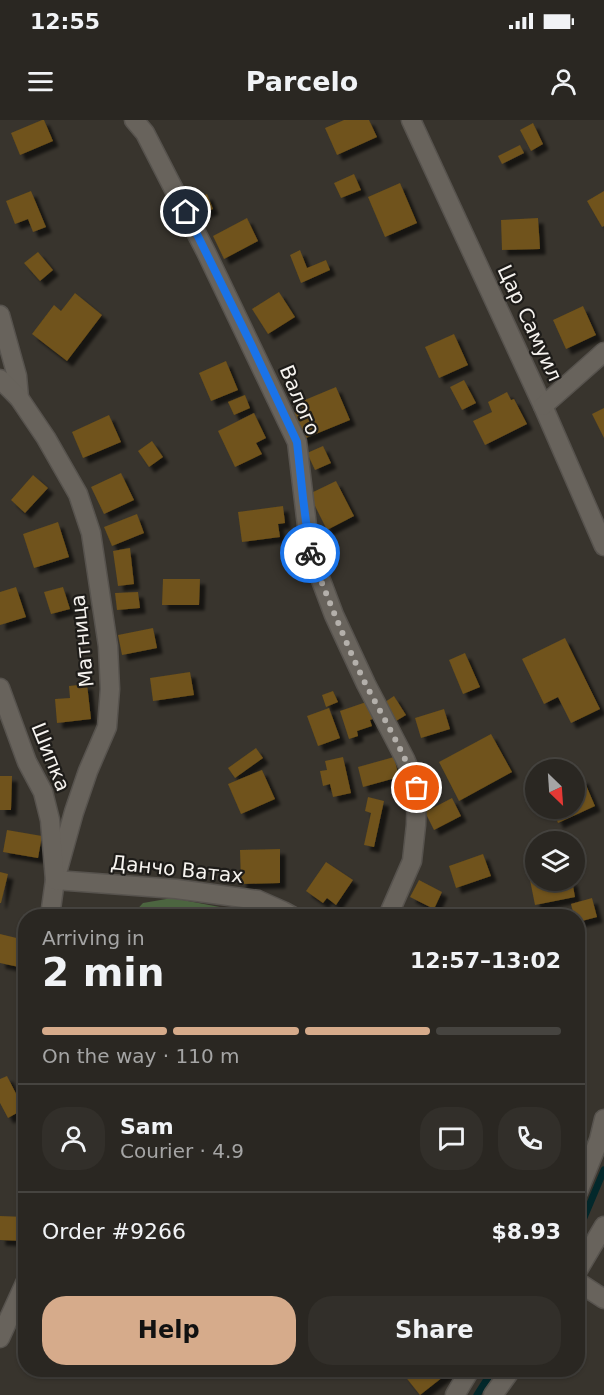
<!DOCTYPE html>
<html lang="en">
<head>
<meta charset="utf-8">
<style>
	body { margin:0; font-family:"DejaVu Sans",sans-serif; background:#322f2a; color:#f1f3f6; height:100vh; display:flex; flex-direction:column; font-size:22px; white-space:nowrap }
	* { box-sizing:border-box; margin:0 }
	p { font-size:20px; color:#a5a5a5 }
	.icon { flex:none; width:33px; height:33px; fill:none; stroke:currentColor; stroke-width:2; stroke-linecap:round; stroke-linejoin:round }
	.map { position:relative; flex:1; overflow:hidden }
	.side { position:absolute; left:18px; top:789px; width:567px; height:468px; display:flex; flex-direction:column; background:#2a2722; border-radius:24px; box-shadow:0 2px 4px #0004,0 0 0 2px #464440 }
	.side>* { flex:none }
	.needle { width:39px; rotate:155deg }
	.fabs { position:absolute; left:525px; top:639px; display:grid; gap:12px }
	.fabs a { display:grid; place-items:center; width:60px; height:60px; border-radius:50%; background:#2a2722; box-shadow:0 2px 4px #0004,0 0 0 2px #464440; font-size:30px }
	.pin { position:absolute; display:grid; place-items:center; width:51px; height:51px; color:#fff; margin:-26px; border:3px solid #fff; border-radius:50%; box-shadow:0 2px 6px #0007 }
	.courier { position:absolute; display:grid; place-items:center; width:60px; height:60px; margin:-30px; border:4px solid #1a73e8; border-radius:50%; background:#fff; color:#222; box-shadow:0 2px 8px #0007 }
	.headline em { font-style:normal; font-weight:700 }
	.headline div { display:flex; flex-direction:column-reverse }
	.headline { display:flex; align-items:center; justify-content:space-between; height:102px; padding:0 24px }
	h1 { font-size:39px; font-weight:700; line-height:45px }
	.bar { display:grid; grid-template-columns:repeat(4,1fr); gap:9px 6px; align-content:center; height:72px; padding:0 24px }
	.bar i { height:8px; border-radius:4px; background:#464440 }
	.bar .selected { background:#d6ab8b }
	.bar p { grid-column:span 4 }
	.line { display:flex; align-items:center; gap:15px; padding:0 24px; border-top:2px solid #464440 }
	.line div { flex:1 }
	.round { display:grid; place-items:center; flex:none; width:63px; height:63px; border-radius:24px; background:#322f2a }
	.button { display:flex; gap:12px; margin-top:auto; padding:12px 24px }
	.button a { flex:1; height:69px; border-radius:24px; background:#d6ab8b; color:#111; font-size:24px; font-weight:700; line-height:69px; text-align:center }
	.button a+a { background:#322f2a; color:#f1f3f6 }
	.status { display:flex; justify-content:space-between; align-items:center; height:42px; padding:0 30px; background:#2a2722; direction:ltr }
	.status svg { height:16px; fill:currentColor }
	header { display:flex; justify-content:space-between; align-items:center; height:78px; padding:0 24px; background:#2a2722; font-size:27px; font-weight:700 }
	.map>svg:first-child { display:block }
</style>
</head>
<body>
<div class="status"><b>12:55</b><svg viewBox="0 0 49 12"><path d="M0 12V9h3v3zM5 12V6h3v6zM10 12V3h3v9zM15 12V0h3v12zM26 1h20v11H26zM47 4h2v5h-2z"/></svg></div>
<header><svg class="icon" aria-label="menu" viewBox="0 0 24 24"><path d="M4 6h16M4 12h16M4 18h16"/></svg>Parcelo<svg class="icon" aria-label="person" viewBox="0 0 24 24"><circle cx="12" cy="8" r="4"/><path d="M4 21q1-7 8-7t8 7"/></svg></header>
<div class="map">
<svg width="604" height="1275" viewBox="0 0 604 1275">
	<defs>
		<filter id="shadow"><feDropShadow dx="5.5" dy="5.5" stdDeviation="1.5" flood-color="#0009"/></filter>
	</defs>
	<rect width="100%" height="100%" fill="#38342d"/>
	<!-- green -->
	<polygon fill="#4c6540" points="172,778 241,791 242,796 131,796 143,783"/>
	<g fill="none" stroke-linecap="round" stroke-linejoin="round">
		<!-- stream -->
		<g stroke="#03282b" stroke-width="7">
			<polyline points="578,1112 604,1050"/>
			<polyline points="477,1275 493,1250"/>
		</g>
	</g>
	<!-- building -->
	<g fill="#6f521a" filter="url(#shadow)">
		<polygon points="42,0 44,0 53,21 20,35 11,13"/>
		<polygon points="344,0 369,0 377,17 337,35 325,8"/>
		<polygon points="533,3 543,24 531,31 520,10"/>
		<polygon points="520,25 524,33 502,44 498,36"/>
		<polygon points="354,54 361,70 341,78 334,63"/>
		<polygon points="400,63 417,103 385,117 368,77"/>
		<polygon points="31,71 46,107 33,112 28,99 15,104 6,81"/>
		<polygon points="604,71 604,106 602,107 587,81"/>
		<polygon points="207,74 213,89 192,98 186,84"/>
		<polygon points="247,98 258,121 224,139 213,116"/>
		<polygon points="538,98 540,129 502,130 501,100"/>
		<polygon points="300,130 307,148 326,140 330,150 301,163 290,135"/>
		<polygon points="38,132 53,150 40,161 24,143"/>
		<polygon points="279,172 295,197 268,214 252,189"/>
		<polygon points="75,173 102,195 67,241 32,214 54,185 61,191"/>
		<polygon points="583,186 596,215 566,229 553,200"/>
		<polygon points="454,214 468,245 439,258 425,227"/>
		<polygon points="226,241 238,270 211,281 199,253"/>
		<polygon points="464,260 476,283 462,290 450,267"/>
		<polygon points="336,267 350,300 301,320 291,294 303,289 300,282"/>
		<polygon points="507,272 511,280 514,279 527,304 485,325 473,301 492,292 488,282"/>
		<polygon points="245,275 250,288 234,295 228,282"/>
		<polygon points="604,288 604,318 592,294"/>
		<polygon points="254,293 266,318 256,323 262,334 235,347 218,311"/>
		<polygon points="109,295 121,322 83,338 72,312"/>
		<polygon points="152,321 163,337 149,347 138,331"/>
		<polygon points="323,326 331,343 315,350 307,333"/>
		<polygon points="121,353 134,380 104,394 91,367"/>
		<polygon points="33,355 48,368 25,393 11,380"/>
		<polygon points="336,361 354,396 327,410 309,374"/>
		<polygon points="283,386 285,403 278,404 280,417 242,422 238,392"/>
		<polygon points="137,394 144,413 112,426 104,407"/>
		<polygon points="58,402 69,437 34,448 23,414"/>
		<polygon points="130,428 134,464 118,466 113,431"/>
		<polygon points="163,459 200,459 199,485 162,485"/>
		<polygon points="16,467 26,497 0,505 0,472"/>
		<polygon points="63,467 70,489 51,494 44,472"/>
		<polygon points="138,472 140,488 117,490 115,473"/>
		<polygon points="153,508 157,528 122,535 118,515"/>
		<polygon points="565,518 600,589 571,603 558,577 544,584 522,539"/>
		<polygon points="465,533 480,567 463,574 449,540"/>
		<polygon points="190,552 194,575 153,581 150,558"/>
		<polygon points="87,564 91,599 57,603 55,579 70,578 69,566"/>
		<polygon points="333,571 338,582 326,587 322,575"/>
		<polygon points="394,576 406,595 396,601 385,582"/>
		<polygon points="372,580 378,597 370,600 372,606 357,611 358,616 349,619 340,591"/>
		<polygon points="329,588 340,618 318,626 307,596"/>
		<polygon points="444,589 450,609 421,618 415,598"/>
		<polygon points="491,614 512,652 459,681 439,642"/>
		<polygon points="256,628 263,638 235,658 228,648"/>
		<polygon points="343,637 351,673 333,677 330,664 323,666 320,651 327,650 325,641"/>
		<polygon points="394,637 399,657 363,667 358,647"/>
		<polygon points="262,650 275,679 241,694 228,664"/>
		<polygon points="0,656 12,656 11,690 0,690"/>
		<polygon points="583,658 595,686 558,703 552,688 574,688 574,661"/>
		<polygon points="368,677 384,681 374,727 364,725 371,693 365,691"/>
		<polygon points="452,678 461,696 434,710 425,692"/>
		<polygon points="7,710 42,716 38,738 3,732"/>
		<polygon points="280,729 280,763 241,764 240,730"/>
		<polygon points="483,734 491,756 456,768 449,746"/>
		<polygon points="326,742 353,760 336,785 327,778 323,783 306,771"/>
		<polygon points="0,752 8,754 1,783 0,783"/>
		<polygon points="536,759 557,760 558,763 572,760 575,777 535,785 530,760"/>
		<polygon points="419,760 442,772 434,789 410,777"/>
		<polygon points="592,778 597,797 578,802 578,796 574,796 571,784"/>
		<polygon points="0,814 25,820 19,847 0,843"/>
		<polygon points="7,956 24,989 8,998 0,983 0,959"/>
		<polygon points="0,1096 26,1097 25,1121 0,1120"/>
		<polygon points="410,1250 445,1250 448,1253 420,1275 404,1255"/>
	</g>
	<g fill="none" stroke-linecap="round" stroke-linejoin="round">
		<defs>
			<g id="minor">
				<polyline points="134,0 145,13 206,132 297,322 310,431 334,495 366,564 405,639 417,668 416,705 412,741 388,796"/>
				<polyline points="411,0 543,286 604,426"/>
				<polyline points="0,195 17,256 19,278"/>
				<polyline points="0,259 19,278 46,318 78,374 91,413 108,526 110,569 107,607 88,651 74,692 55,760 50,796"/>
				<polyline points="543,286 604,232"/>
				<polyline points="0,568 27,642 43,672 50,700 55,760 176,769 258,780 283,791 292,796"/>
				<polyline points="578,1072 599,1020 604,999"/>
				<polyline points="578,1150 604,1106"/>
				<polyline points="578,1162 604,1179"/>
				<polyline points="0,1218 26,1161"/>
				<polyline points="455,1275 470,1250"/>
				<polyline points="493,1275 511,1250"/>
			</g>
		</defs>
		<!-- minor casing -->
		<use href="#minor" stroke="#57534e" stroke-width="21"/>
		<!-- minor -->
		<use href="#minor" stroke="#68635c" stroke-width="18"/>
	</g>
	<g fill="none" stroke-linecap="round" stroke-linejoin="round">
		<!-- done -->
		<path stroke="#b4b0ab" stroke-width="6" stroke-dasharray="0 10.8" d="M 310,433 C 328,478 345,522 366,565 C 384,599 404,632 417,668"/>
		<!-- route -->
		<polyline stroke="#1a73e8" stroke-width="8" points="186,92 252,226 297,322 303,378 310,433"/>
	</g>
	<g text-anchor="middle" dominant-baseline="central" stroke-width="4.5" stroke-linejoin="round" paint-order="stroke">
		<!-- street labels -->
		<g font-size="20" fill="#f6f3ef" stroke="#1e1c19">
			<text transform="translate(530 203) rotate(65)">Цар Самуил</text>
			<text transform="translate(300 280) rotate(67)">Валого</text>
			<text transform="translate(82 521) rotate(-96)">Матница</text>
			<text transform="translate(51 637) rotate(68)">Шипка</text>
			<text transform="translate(177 749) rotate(6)">Данчо Ватах</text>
		</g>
	</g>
</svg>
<div class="fabs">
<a><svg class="needle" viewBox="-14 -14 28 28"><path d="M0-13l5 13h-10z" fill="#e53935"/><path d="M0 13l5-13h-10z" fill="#a5a5a5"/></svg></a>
<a><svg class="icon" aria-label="layers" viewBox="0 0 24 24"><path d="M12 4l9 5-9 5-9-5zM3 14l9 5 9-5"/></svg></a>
</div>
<div class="pin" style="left:417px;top:668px;background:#ea580c"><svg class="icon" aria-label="bag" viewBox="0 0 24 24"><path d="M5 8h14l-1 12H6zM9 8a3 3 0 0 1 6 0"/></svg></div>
<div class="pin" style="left:186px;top:92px;background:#1f2937"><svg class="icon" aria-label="home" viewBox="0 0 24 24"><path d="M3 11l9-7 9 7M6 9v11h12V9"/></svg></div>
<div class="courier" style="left:310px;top:433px"><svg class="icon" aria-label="bike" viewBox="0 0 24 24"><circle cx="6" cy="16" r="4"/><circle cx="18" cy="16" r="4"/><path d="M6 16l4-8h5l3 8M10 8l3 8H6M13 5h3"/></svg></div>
<section class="side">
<div class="headline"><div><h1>2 min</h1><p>Arriving in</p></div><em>12:57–13:02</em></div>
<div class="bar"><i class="selected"></i><i class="selected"></i><i class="selected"></i><i></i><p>On the way · 110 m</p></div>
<div class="line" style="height:108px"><a class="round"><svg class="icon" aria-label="person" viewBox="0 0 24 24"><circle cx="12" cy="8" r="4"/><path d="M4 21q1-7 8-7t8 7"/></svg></a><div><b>Sam</b><p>Courier · 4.9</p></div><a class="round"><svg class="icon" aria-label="chat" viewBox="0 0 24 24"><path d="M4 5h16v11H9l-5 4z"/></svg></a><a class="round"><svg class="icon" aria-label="phone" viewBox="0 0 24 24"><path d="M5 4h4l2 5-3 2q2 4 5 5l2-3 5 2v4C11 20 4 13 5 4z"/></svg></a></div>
<div class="line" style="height:78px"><div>Order #9266</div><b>$8.93</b></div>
<div class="button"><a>Help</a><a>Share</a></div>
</section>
</div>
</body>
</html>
